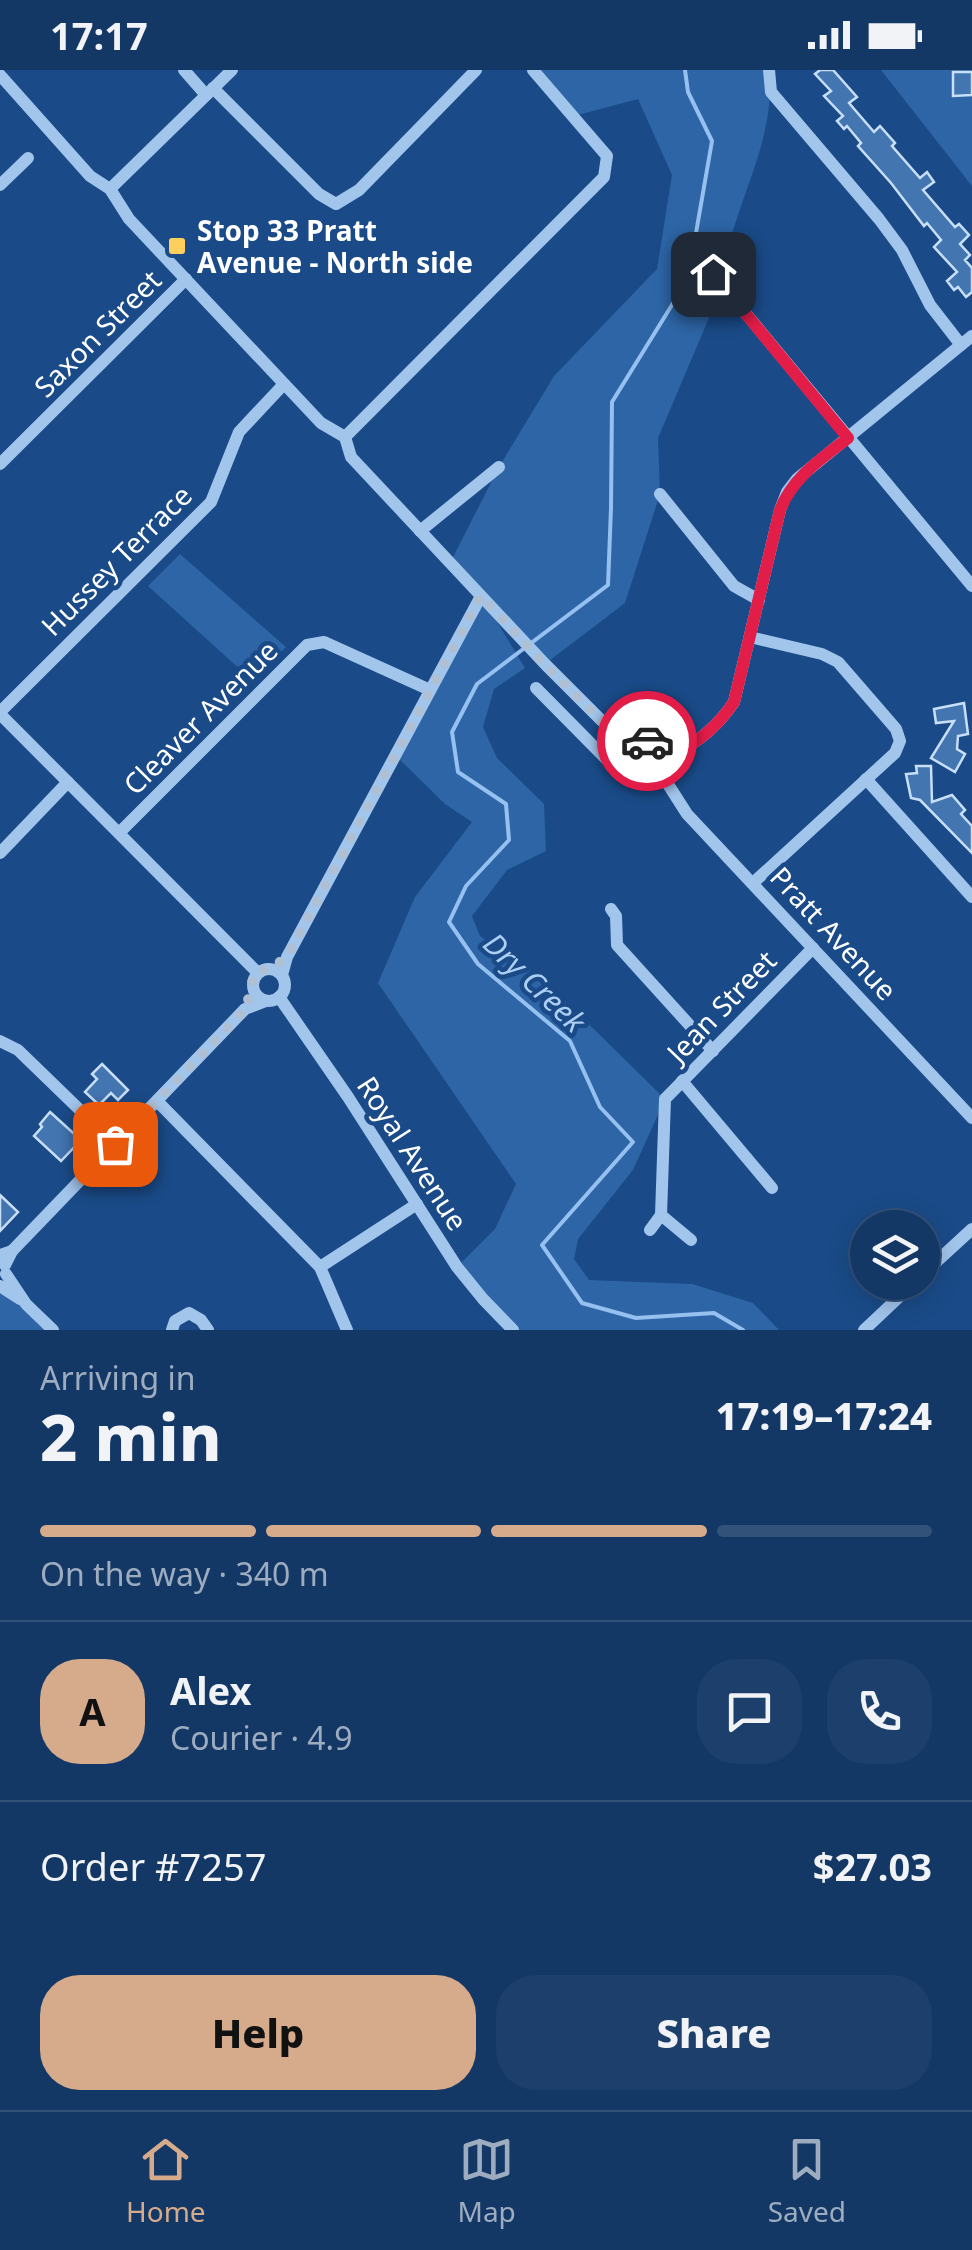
<!DOCTYPE html>
<html lang="en">
<head>
<meta charset="utf-8">
<style>
	body { margin:0; font-family:"Noto Sans",sans-serif; background:#1d3f6c; color:#f1f3f6; height:100vh; display:flex; flex-direction:column; font-size:38px; white-space:nowrap }
	* { box-sizing:border-box; margin:0 }
	p { font-size:32px; color:#9dacbf }
	.icon { flex:none; width:55px; height:55px; fill:none; stroke:currentColor; stroke-width:2; stroke-linecap:round; stroke-linejoin:round }
	.map { position:relative; height:1260px; overflow:hidden }
	.panel { display:flex; flex-direction:column; background:#143866; flex:1 }
	.panel>* { flex:none }
	.buttons { position:absolute; left:850px; top:1140px; display:grid; gap:20px }
	.buttons a { display:grid; place-items:center; width:90px; height:90px; border-radius:50%; background:#143866; box-shadow:0 5px 25px #0003,0 0 0 2px #33527a; font-size:50px }
	.pin { position:absolute; display:grid; place-items:center; width:85px; height:85px; color:#fff; margin:-42px; border-radius:20px; box-shadow:0 5px 15px #0006 }
	.courier { position:absolute; display:grid; place-items:center; width:100px; height:100px; margin:-50px; border:8px solid #e11d48; border-radius:50%; background:#fff; color:#222; box-shadow:0 2px 12px #0007 }
	.headline em { font-style:normal; font-weight:800 }
	.headline div { display:flex; flex-direction:column-reverse }
	.headline { display:flex; align-items:center; justify-content:space-between; height:170px; padding:0 40px }
	h1 { font-size:65px; font-weight:800; line-height:75px }
	.bar { display:grid; grid-template-columns:repeat(4,1fr); gap:15px 10px; align-content:center; height:120px; padding:0 40px }
	.bar i { height:12px; border-radius:8px; background:#33527a }
	.bar .on { background:#d6ab8b }
	.bar p { grid-column:span 4 }
	.line { display:flex; align-items:center; gap:25px; padding:0 40px; border-top:2px solid #33527a }
	.line div { flex:1 }
	.round { display:grid; place-items:center; flex:none; width:105px; height:105px; border-radius:40px; background:#1d3f6c }
	.action { display:flex; gap:20px; margin-top:auto; padding:20px 40px }
	.action a { flex:1; height:115px; border-radius:40px; background:#d6ab8b; color:#111; font-size:40px; font-weight:800; line-height:115px; text-align:center }
	.action a+a { background:#1d3f6c; color:#f1f3f6 }
	.status { display:flex; justify-content:space-between; align-items:center; height:70px; padding:0 50px; background:#143866; direction:ltr }
	.status svg { height:28px; fill:currentColor }
	.menu { display:flex; justify-content:space-around; align-items:center; height:140px; border-top:2px solid #33527a; background:#143866; font-size:28px; color:#9dacbf }
	.menu a { display:grid; justify-items:center; gap:5px }
	.menu .on { color:#d6ab8b }
	.map>svg:first-child { display:block }
</style>
</head>
<body>
<div class="status"><b>17:17</b><svg viewBox="0 0 49 12"><path d="M0 12V9h3v3zM5 12V6h3v6zM10 12V3h3v9zM15 12V0h3v12zM26 1h20v11H26zM47 4h2v5h-2z"/></svg></div>
<div class="map">
<svg width="972" height="1260" viewBox="0 0 972 1260">
	<rect width="100%" height="100%" fill="#1a4b88"/>
	<!-- green -->
	<g fill="#2d65a6">
		<path d="M 534,0 L 769,0 C 775,53 752,102 736,151 C 729,171 725,192 721,212 L 723,215 L 658,368 L 660,424 L 625,533 L 545,594 L 485,532 L 525,598 L 494,619 L 483,657 L 497,688 L 544,734 L 546,781 L 507,800 L 472,846 L 480,866 L 544,910 L 665,1029 L 633,1100 L 578,1169 L 574,1189 L 589,1210 L 692,1214 L 753,1233 L 779,1260 L 513,1260 L 457,1197 L 495,1159 L 516,1114 L 378,913 L 415,827 L 472,752 L 445,734 L 395,685 L 480,526 L 450,493 L 499,397 L 554,306 L 657,199 L 672,105 L 638,29 L 574,46 Z"/>
		<polygon points="881,0 972,0 972,116"/>
		<polygon points="180,484 286,577 253,611 148,516"/>
		<polygon points="0,1219 54,1260 0,1260"/>
	</g>
	<g fill="none" stroke-linecap="round" stroke-linejoin="round">
		<!-- stream -->
		<polyline stroke="#95c0ef" stroke-width="4" points="685,0 688,22 712,71 688,209 612,332 611,438 608,515 477,614 452,662 458,702 506,734 509,770 466,816 449,852 478,894 570,971 600,1037 633,1072 542,1175 582,1233 636,1248 714,1243 743,1260"/>
	</g>
	<!-- building -->
	<g fill="#4375b1" stroke="#c8dff9" stroke-width="2.5">
		<polygon points="820,0 833,0 857,27 849,33 874,62 880,56 895,73 892,76 920,108 927,102 934,112 923,120 955,157 959,154 969,165 960,174 970,185 965,190 972,198 972,222 966,227 958,217 954,220 947,211 957,202 934,177 941,170 927,153 924,156 891,113 858,76 861,73 847,56 844,59 837,51 843,46 824,26 831,21 815,4"/>
		<polygon points="953,2 972,2 972,25 953,26"/>
		<polygon points="964,633 968,664 958,666 957,679 965,684 955,702 931,688 954,651 936,653 934,639"/>
		<polygon points="916,696 931,696 932,732 952,725 965,740 961,744 972,756 972,783 920,730 911,728 906,704 917,703"/>
		<polygon points="102,994 128,1020 118,1030 111,1023 99,1035 85,1022 97,1009 92,1004"/>
		<polygon points="50,1042 81,1070 61,1091 34,1066 42,1057 40,1054"/>
		<polygon points="0,1125 18,1142 0,1161"/>
	</g>
	<g fill="none" stroke-linecap="round" stroke-linejoin="round">
		<!-- minor -->
		<g stroke="#a2c5ec" stroke-width="12">
			<polyline points="184,0 206,25"/>
			<polyline points="769,0 771,22 879,149 902,180 930,235 961,275"/>
			<polyline points="0,5 90,106 110,119 129,149 321,353 345,367 351,387 545,594 613,662 633,687"/>
			<polyline points="213,18 319,124 336,134 359,120 476,0"/>
			<polyline points="0,115 28,88"/>
			<polyline points="110,119 232,0"/>
			<polyline points="713,204 972,516"/>
			<polyline points="345,367 604,107 607,86 533,0"/>
			<polyline points="0,394 186,209"/>
			<polyline points="660,424 734,516 759,530"/>
			<polyline points="420,461 499,397"/>
			<polyline points="750,567 822,584 838,592 896,659 900,671 895,683 753,813"/>
			<polyline points="536,618 623,706 637,703"/>
			<polyline points="0,642 211,432 239,362 284,314"/>
			<polyline points="0,644 257,902"/>
			<circle cx="653" cy="690" r="21"/>
			<path d="M 673,685 C 699,672 718,656 734,632 L 780,440 L 787,422 L 797,409 L 972,266"/>
			<polyline points="664,708 687,744 972,1048"/>
			<polyline points="866,709 972,827"/>
			<polyline points="119,763 307,575 324,572 430,620"/>
			<polyline points="0,783 68,712"/>
			<polyline points="611,839 616,846 617,875 713,981"/>
			<circle cx="269" cy="915" r="16"/>
			<polyline points="282,905 287,887 481,526"/>
			<polyline points="279,927 348,1027 457,1197 483,1229 513,1260"/>
			<polyline points="0,971 18,980 115,1074"/>
			<polyline points="682,1011 772,1118"/>
			<polyline points="157,1031 320,1197 347,1260"/>
			<polyline points="650,1160 661,1145"/>
			<polyline points="691,1170 661,1145 665,1029 813,878"/>
			<polyline points="12,1181 245,939 266,931"/>
			<polyline points="0,1185 12,1181 5,1195"/>
			<polyline points="320,1197 417,1134"/>
			<polyline points="6,1204 26,1234 53,1260"/>
			<polyline points="922,1205 972,1159"/>
			<polyline points="0,1216 20,1229"/>
			<polyline points="172,1260 175,1251 189,1243 201,1250 208,1260"/>
			<polyline points="864,1260 915,1212"/>
		</g>
	</g>
	<g fill="none" stroke-linecap="round" stroke-linejoin="round">
		<!-- done -->
		<path stroke="#afc0d5" stroke-width="10" stroke-dasharray="0 18" d="M 115,1074 L 246,939 C 249,928 250,912 257,902 L 271,898 L 287,887 L 481,526 L 544,594 L 613,662 L 640,676 L 647,671"/>
		<!-- route -->
		<path stroke="#e11d48" stroke-width="12" d="M 647,671 C 658,668 670,673 673,685 C 699,672 718,656 734,632 L 780,440 C 793,407 821,389 848,368 L 713,204"/>
	</g>
	<!-- markers -->
	<rect fill="#ffcf5e" stroke="#1a4b88" stroke-width="4" x="167" y="166" width="20" height="20" rx="5"/>
	<g text-anchor="middle" dominant-baseline="central" stroke-width="9" stroke-linejoin="round" paint-order="stroke">
		<!-- poi labels -->
		<g font-size="28" font-weight="bold" fill="#fff" stroke="#1a4b88" text-anchor="start">
			<text x="197" y="160">Stop 33 Pratt<tspan x="197" dy="32">Avenue - North side</tspan></text>
		</g>
		<!-- street labels -->
		<g font-size="28" fill="#fff" stroke="#1a4b88">
			<text transform="translate(97 263) rotate(-45)">Saxon Street</text>
			<text transform="translate(116 490) rotate(-45)">Hussey Terrace</text>
			<text transform="translate(200 647) rotate(-45)">Cleaver Avenue</text>
			<text transform="translate(834 863) rotate(47)">Pratt Avenue</text>
			<text transform="translate(721 936) rotate(-46)">Jean Street</text>
			<text transform="translate(413 1083) rotate(57)">Royal Avenue</text>
		</g>
		<!-- water labels -->
		<g font-size="30" font-style="italic" fill="#aecff4" stroke="#1a4b88">
			<text transform="translate(535 912) rotate(44)">Dry Creek</text>
		</g>
	</g>
</svg>
<div class="buttons">
<a><svg class="icon" aria-label="layers" viewBox="0 0 24 24"><path d="M12 4l9 5-9 5-9-5zM3 14l9 5 9-5"/></svg></a>
</div>
<div class="pin" style="left:115px;top:1074px;background:#ea580c"><svg class="icon" aria-label="bag" viewBox="0 0 24 24"><path d="M5 8h14l-1 12H6zM9 8a3 3 0 0 1 6 0"/></svg></div>
<div class="pin" style="left:713px;top:204px;background:#1f2937"><svg class="icon" aria-label="home" viewBox="0 0 24 24"><path d="M3 11l9-7 9 7M6 9v11h12V9"/></svg></div>
<div class="courier" style="left:647px;top:671px"><svg class="icon" aria-label="car" viewBox="0 0 24 24"><path d="M5 17H2v-5l4-1 3-4h7l3 4 3 1v5h-3M9 17h6M6 11h13"/><circle cx="7" cy="17" r="2"/><circle cx="17" cy="17" r="2"/></svg></div>
</div>
<section class="panel">
<div class="headline"><div><h1>2 min</h1><p>Arriving in</p></div><em>17:19–17:24</em></div>
<div class="bar"><i class="on"></i><i class="on"></i><i class="on"></i><i></i><p>On the way · 340 m</p></div>
<div class="line" style="height:180px"><b class="round" style="background:#d6ab8b;color:#111">A</b><div><b>Alex</b><p>Courier · 4.9</p></div><a class="round"><svg class="icon" aria-label="chat" viewBox="0 0 24 24"><path d="M4 5h16v11H9l-5 4z"/></svg></a><a class="round"><svg class="icon" aria-label="phone" viewBox="0 0 24 24"><path d="M5 4h4l2 5-3 2q2 4 5 5l2-3 5 2v4C11 20 4 13 5 4z"/></svg></a></div>
<div class="line" style="height:130px"><div>Order #7257</div><b>$27.03</b></div>
<div class="action"><a>Help</a><a>Share</a></div>
</section>
<nav class="menu">
<a class="on"><svg class="icon" aria-label="home" viewBox="0 0 24 24"><path d="M3 11l9-7 9 7M6 9v11h12V9"/></svg>Home</a>
<a><svg class="icon" aria-label="map" viewBox="0 0 24 24"><path d="M3 6l6-2 6 2 6-2v14l-6 2-6-2-6 2zM9 4v14M15 6v14"/></svg>Map</a>
<a><svg class="icon" aria-label="saved" viewBox="0 0 24 24"><path d="M7 4h10v16l-5-4-5 4z"/></svg>Saved</a>
</nav>
</body>
</html>
